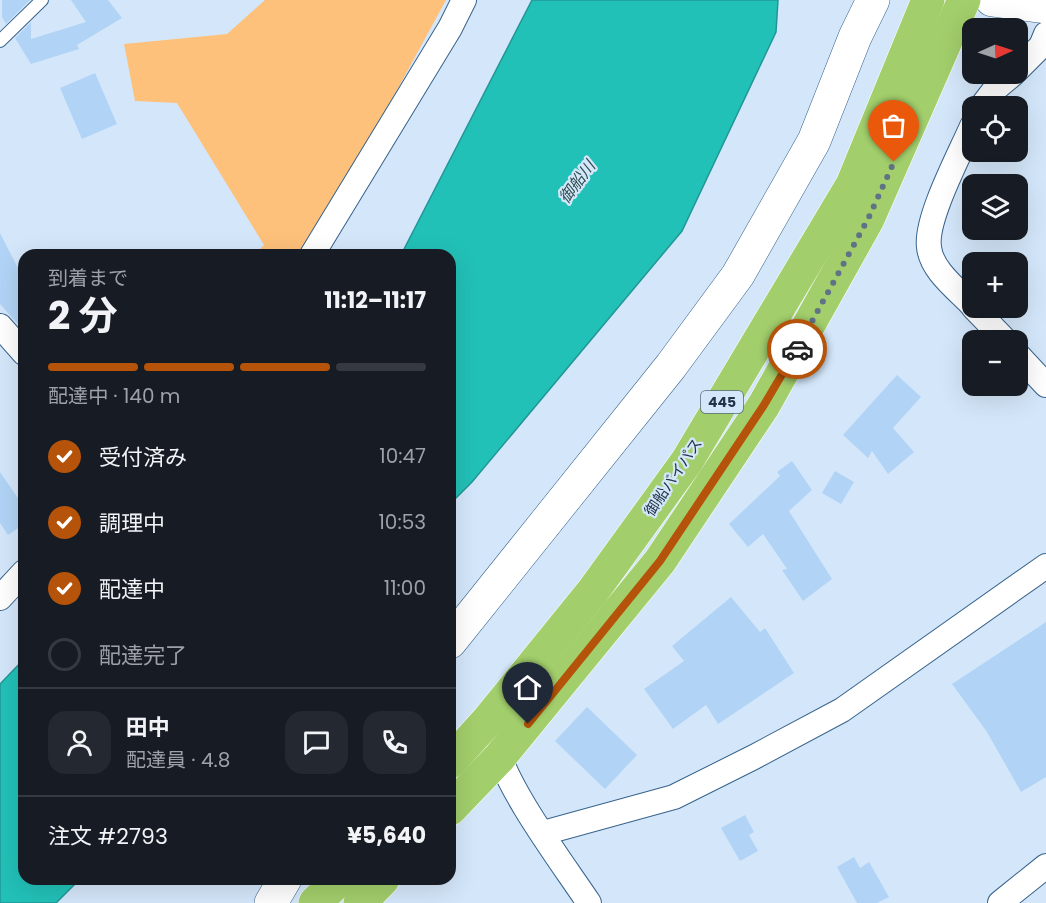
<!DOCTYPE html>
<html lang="ja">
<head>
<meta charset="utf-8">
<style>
	body { margin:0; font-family:Poppins,"Noto Sans JP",sans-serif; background:#242831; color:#f1f3f6; height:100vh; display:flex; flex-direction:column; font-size:22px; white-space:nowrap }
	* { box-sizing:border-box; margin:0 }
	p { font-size:20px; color:#9ea1a6 }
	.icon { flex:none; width:33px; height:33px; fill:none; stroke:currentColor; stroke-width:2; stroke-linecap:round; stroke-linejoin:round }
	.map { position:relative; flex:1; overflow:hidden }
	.side { position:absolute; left:18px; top:249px; width:438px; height:636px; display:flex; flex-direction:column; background:#171b24; border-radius:18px; box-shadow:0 6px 24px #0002 }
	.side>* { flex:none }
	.needle { width:39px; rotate:87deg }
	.fabs { position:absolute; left:962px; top:18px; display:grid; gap:12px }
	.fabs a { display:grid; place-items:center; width:66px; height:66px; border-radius:12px; background:#171b24; box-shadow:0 6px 24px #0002; font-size:30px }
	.pin { position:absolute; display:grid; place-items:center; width:51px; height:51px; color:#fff; margin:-62px -26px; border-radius:50% 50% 50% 0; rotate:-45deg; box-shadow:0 0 6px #0007 }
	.pin .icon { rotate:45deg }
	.courier { position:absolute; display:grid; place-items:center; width:60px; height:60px; margin:-30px; border:4px solid #b45309; border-radius:50%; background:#fff; color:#222; box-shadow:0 2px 8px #0007 }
	.head em { font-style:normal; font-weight:700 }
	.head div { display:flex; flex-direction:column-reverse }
	.head { display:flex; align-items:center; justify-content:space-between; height:102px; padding:0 30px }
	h1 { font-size:39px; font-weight:700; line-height:45px }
	.bar { display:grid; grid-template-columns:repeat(4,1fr); gap:9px 6px; align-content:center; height:72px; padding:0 30px }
	.bar i { height:8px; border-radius:4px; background:#363941 }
	.bar .selected { background:#b45309 }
	.bar p { grid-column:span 4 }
	.line { display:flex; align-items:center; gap:15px; padding:0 30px; border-top:2px solid #363941 }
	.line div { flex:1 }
	.round { display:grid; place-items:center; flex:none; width:63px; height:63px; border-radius:18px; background:#242831 }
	ol { padding:0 30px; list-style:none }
	li { display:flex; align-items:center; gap:18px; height:66px }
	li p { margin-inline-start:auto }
	li .icon { padding:6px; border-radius:50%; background:#b45309; color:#fff; stroke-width:4 }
	li:last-child { color:#9ea1a6 }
	li i { width:33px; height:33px; border:3px solid #363941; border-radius:50% }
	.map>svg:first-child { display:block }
</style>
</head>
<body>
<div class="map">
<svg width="1046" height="903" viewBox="0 0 1046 903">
	<rect width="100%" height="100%" fill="#d4e7fa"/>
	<!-- green -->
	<polygon fill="#fec17b" points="265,0 446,0 390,103 307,242 296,255 254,255 264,245 177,103 135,101 124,44 227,34"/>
	<!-- water -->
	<g fill="#22c1b8" stroke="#229696" stroke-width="1.5">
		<polygon points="532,0 778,0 776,32 682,231 472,482 450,504 450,255 401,255"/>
		<polygon points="24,659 24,879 80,879 56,903 0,903 0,684"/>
	</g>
	<!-- building -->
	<g fill="#b1d4f6">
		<polygon points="2,0 30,0 6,24 2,17"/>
		<polygon points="71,0 108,0 122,18 77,45 79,49 31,64 15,38 31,22 31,39 86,22"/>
		<polygon points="95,73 117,124 82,139 60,88"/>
		<polygon points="0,233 24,280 24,331 0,304"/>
		<polygon points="897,375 921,397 893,428 914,452 888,474 872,451 868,458 843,435"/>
		<polygon points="792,461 812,490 789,511 832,579 803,601 782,570 787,569 763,534 748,547 729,524 780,476 777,472"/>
		<polygon points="835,471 854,482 841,504 822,493"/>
		<polygon points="0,472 24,507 24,524 8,535 0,523"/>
		<polygon points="731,597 760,632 765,628 794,673 718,724 706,705 673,729 644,689 684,661 672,646"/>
		<polygon points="1046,622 1046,777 1021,792 987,732 952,684"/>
		<polygon points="587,707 637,755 605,789 555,741"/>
		<polygon points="745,815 754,832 749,835 758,851 740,861 721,828"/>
		<polygon points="854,857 860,868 869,862 889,897 877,903 857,903 837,867"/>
	</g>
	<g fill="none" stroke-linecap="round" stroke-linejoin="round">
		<defs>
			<polyline id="lane" points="0,41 42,0"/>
			<g id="street">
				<polyline points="1017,70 1041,46 1046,34"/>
				<polyline points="982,106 995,89 1013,74"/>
				<path d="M 972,126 C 960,154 925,219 929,247 C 931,270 957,289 972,305"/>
				<polyline points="312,255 450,28 464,0"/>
				<polyline points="974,308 1005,340"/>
				<polyline points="0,326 24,353"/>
				<polyline points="1017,354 1046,385"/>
				<polyline points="0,598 24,572"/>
				<path d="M 495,743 C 507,790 561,861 589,903"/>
				<polyline points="543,833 674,797 754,757 842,710 1046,566"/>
				<polyline points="1000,903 1046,866"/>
			</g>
			<g id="secondary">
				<polyline points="992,0 1046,7"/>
				<polyline points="450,642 671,366 738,275 814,141 855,37 873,0"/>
				<polyline points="271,903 285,879"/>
			</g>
			<g id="highway">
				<polyline points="450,762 489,719 593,591 687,461 852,185 928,0"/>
				<polyline points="450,809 499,758 660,561 764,405 868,219 964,0"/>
				<polyline points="315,903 340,879"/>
				<polyline points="360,903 383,879"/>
			</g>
		</defs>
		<!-- lane casing -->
		<use href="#lane" stroke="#37638c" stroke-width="14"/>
		<!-- street casing -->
		<use href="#street" stroke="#37638c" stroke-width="26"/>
		<!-- secondary casing -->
		<use href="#secondary" stroke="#37638c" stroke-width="34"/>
		<!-- highway casing -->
		<use href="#highway" stroke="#fff" stroke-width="34"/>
		<!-- lane -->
		<use href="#lane" stroke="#fff" stroke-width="12"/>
		<!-- street -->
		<use href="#street" stroke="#fff" stroke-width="24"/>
		<!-- secondary -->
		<use href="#secondary" stroke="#fff" stroke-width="33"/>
		<!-- highway -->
		<use href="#highway" stroke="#a2ce6b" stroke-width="33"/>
	</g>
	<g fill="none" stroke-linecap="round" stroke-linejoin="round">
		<!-- done -->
		<polyline stroke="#607285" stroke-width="6" stroke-dasharray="0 10.8" points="797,349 868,219 894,162"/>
		<!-- route -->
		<polyline stroke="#b45309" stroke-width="8" points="528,724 660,561 764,405 797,349"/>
	</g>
	<g text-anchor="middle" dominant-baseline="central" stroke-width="4.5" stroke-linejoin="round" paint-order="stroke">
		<!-- shield labels -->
		<rect fill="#d4e7fa" stroke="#57697c" stroke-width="1.5" x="701" y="391" width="42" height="22" rx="4.5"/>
		<g font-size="14" font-weight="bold" fill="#213346">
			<text x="722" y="402">445</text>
		</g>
		<!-- street labels -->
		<g font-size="15" fill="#213346" stroke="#d4e7fa">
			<text transform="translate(673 477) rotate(-56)">御船バイパス</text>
		</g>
		<!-- water labels -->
		<g font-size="16" font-style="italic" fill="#2c4a48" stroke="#d4e7fa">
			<text transform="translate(577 182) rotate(-53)">御船川</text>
		</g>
	</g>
</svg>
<div class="fabs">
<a><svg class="needle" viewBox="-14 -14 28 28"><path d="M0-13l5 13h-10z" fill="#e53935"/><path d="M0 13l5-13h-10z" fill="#9ea1a6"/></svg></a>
<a><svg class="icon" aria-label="locate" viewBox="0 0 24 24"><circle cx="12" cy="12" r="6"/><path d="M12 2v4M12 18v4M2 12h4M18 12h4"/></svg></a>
<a><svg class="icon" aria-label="layers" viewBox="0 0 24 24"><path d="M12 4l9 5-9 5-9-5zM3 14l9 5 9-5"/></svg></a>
<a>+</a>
<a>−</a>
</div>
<div class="pin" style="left:894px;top:162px;background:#ea580c"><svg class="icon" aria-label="bag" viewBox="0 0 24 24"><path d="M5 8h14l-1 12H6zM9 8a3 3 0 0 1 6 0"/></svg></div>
<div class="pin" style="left:528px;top:724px;background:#1f2937"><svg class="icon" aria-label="home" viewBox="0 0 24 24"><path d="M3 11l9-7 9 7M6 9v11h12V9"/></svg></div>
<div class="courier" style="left:797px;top:349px"><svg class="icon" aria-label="car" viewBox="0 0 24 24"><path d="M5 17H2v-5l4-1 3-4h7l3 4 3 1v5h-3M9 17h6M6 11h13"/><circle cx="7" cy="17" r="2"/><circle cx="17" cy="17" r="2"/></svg></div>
<section class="side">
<div class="head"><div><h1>2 分</h1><p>到着まで</p></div><em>11:12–11:17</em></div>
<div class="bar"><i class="selected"></i><i class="selected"></i><i class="selected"></i><i></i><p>配達中 · 140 m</p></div>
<ol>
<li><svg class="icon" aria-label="check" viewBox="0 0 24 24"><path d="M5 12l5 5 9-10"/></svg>受付済み<p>10:47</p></li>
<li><svg class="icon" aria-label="check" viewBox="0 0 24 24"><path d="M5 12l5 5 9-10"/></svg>調理中<p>10:53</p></li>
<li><svg class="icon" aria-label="check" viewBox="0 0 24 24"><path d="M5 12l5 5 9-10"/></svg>配達中<p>11:00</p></li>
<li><i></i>配達完了</li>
</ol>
<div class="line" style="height:108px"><a class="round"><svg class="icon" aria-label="person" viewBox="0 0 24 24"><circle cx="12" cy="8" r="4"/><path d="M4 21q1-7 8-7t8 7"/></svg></a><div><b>田中</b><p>配達員 · 4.8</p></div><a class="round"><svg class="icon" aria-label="chat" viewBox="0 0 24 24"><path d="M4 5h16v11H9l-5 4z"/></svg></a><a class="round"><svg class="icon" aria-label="phone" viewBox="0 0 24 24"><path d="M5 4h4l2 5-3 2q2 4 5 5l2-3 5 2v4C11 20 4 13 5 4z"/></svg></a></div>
<div class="line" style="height:78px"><div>注文 #2793</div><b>¥5,640</b></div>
</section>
</div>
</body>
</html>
